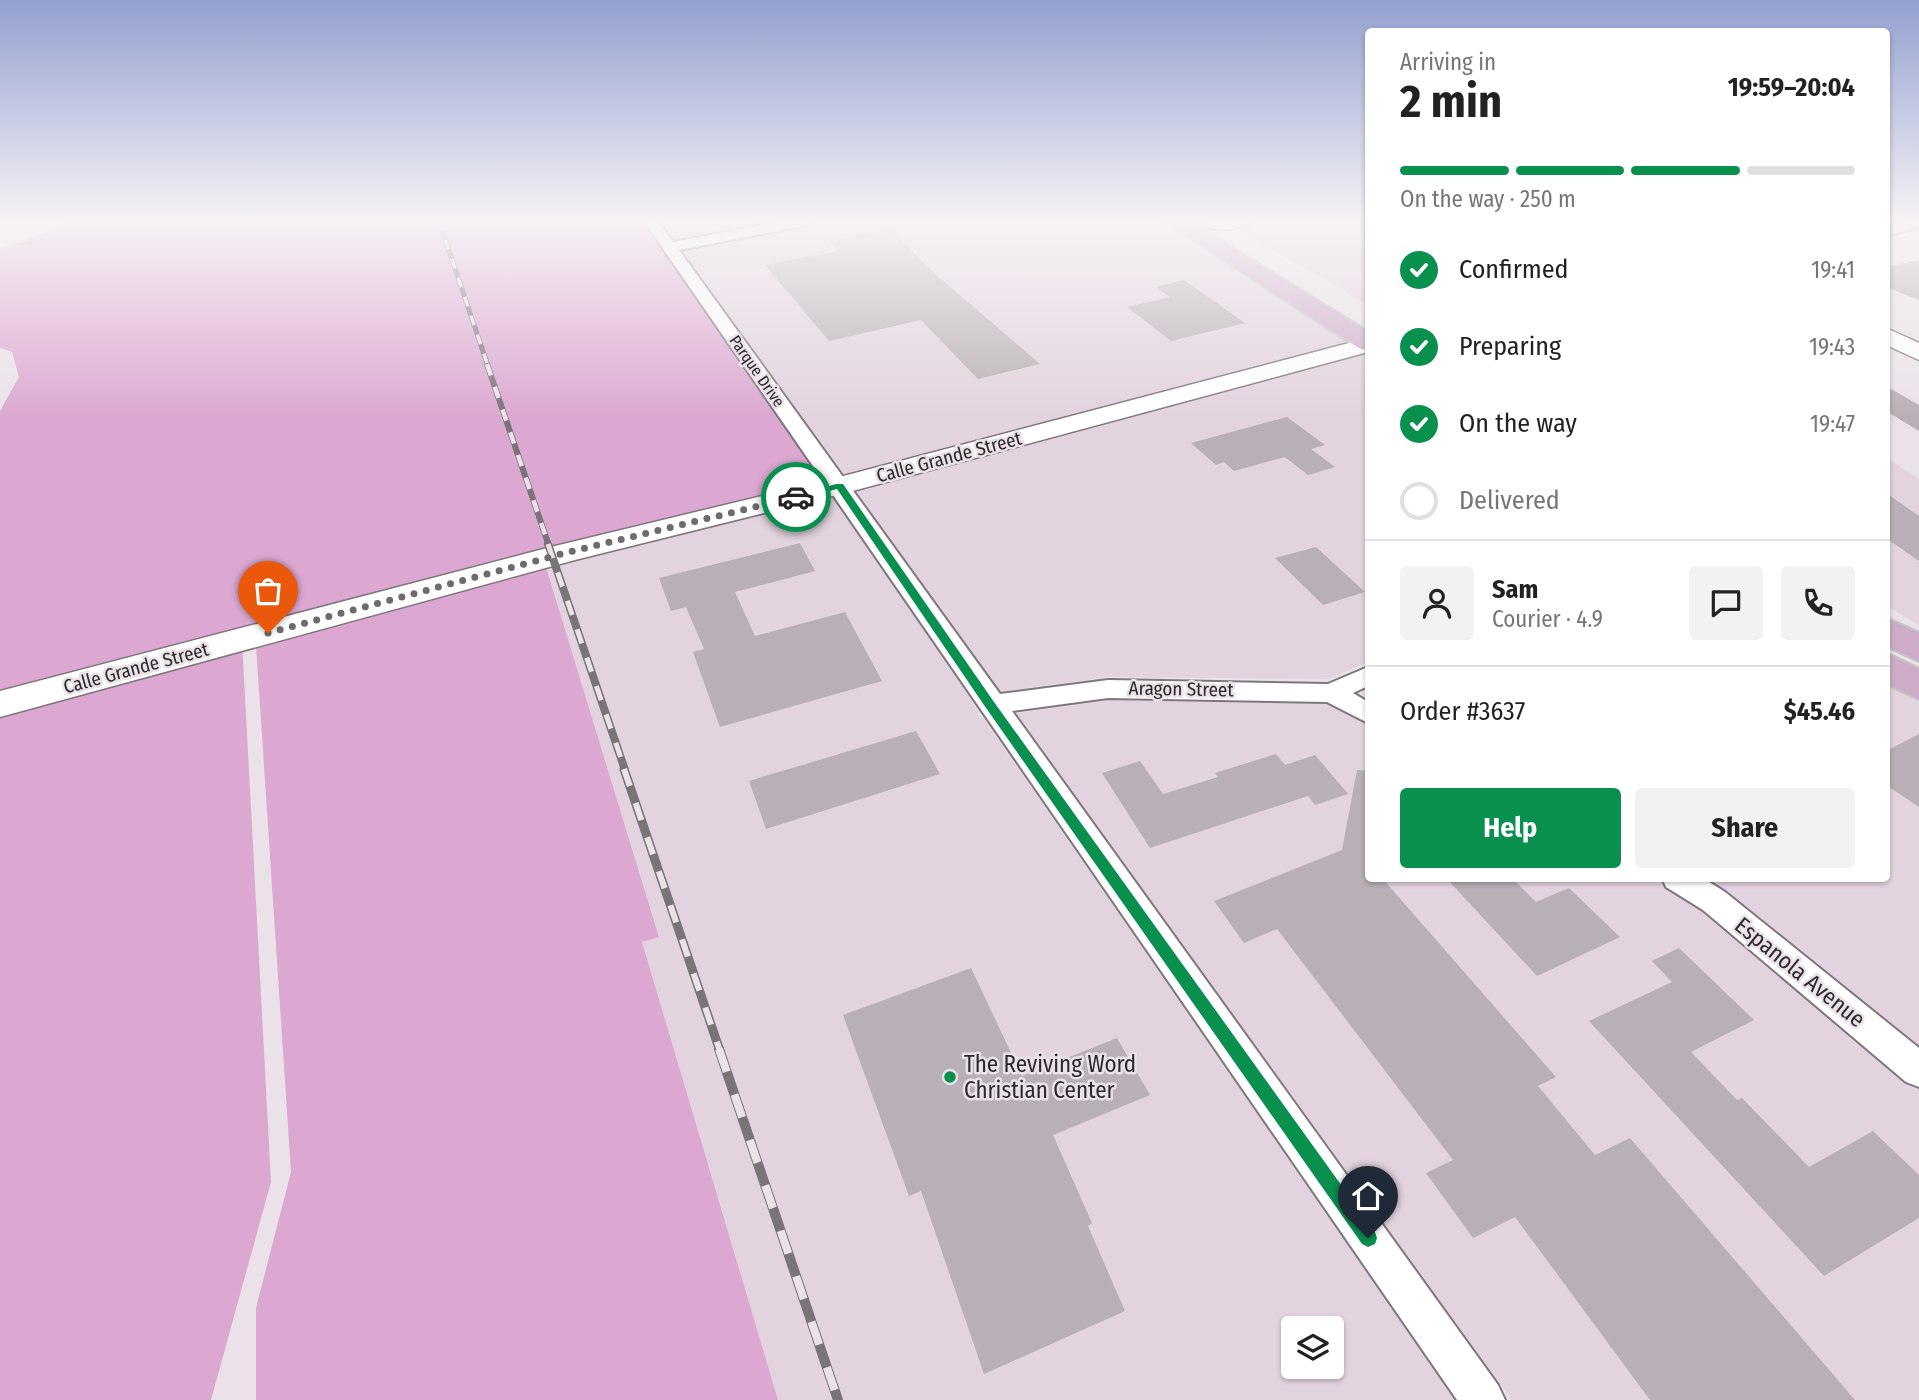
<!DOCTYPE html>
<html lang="en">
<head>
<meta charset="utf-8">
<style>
	body { margin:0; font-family:"Fira Sans Condensed",sans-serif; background:#f2f2f2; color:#222; height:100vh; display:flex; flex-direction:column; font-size:26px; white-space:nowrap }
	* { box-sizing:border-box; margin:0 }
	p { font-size:23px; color:#767676 }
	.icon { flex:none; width:38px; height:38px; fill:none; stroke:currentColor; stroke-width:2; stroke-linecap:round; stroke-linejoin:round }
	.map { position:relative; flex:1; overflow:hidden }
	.drawer { position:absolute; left:1365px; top:28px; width:525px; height:854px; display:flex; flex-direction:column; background:#fff; border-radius:7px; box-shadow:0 2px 5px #0004 }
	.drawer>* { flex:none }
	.fabs { position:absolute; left:1281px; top:1316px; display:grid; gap:14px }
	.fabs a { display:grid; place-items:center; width:63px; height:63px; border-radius:7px; background:#fff; box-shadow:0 2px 5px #0004; font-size:35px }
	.pin { position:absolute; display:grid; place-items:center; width:60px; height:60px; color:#fff; margin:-72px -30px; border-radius:50% 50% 50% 0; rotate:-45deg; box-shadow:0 0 7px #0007 }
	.pin .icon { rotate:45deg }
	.courier { position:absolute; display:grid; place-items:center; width:70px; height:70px; margin:-35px; border:5px solid #09904f; border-radius:50%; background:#fff; color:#222; box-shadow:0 2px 9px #0007 }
	.overview em { font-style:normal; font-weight:700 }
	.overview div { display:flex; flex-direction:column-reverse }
	.overview { display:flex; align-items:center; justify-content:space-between; height:119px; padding:0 35px }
	h1 { font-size:46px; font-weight:700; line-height:52px }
	.bar { display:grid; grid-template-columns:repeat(4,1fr); gap:10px 7px; align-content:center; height:84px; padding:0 35px }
	.bar i { height:9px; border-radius:5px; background:#e0e0e0 }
	.bar .active { background:#09904f }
	.bar p { grid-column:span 4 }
	.line { display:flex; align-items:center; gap:18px; padding:0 35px; border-top:2px solid #e0e0e0 }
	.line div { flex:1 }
	.round { display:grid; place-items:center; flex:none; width:74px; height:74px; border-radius:7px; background:#f2f2f2 }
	ol { padding:0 35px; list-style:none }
	li { display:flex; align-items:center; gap:21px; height:77px }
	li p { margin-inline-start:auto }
	li .icon { padding:7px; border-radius:50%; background:#09904f; color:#fff; stroke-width:4 }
	li:last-child { color:#767676 }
	li i { width:38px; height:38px; border:4px solid #e0e0e0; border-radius:50% }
	.button { display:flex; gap:14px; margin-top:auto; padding:14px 35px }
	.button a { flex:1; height:80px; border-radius:7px; background:#09904f; color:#fff; font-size:28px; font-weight:700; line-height:80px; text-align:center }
	.button a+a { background:#f2f2f2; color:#222 }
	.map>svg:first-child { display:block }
</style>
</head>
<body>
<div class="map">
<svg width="1919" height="1400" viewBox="0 0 1919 1400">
	<rect width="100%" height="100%" fill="#eae2e8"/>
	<!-- built -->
	<g fill="#e2d3de" fill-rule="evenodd">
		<polygon points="660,221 789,221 675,242"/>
		<polygon points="828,221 1164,221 1356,342 846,477 680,249"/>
		<polygon points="1296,221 1368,221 1368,305 1232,226"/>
		<polygon points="1368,352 1368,662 1328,679 1107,677 997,692 855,489"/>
		<polygon points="1887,458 1919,479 1919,625 1887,606"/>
		<path d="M 833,495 L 977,709 L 979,718 L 983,718 L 1456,1400 L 778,1400 L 642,942 L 659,936 L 546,567 ZM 1293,1328 L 1332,1328 L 1332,1367 L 1293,1367 Z"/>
		<polygon points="1887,677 1919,698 1919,1052 1700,879 1886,878"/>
		<polygon points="1111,700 1330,704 1368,725 1368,878 1654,879 1706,911 1919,1089 1919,1400 1512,1400 1013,714"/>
	</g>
	<!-- green -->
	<g fill="#dca8d1">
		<polygon points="67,221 642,221 821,478 712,510 0,695 0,411 19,377 12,352 0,348 0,249 26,241"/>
		<polygon points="546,567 659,937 642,942 778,1400 256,1400 256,1308 291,1172 256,645"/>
		<polygon points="242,640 271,1182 211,1400 0,1400 0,704"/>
	</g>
	<!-- building -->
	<g fill="#b8b0b6">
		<polygon points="890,229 933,272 1040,364 978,379 921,320 829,341 765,265 838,251 829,241"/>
		<polygon points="1919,260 1919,300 1886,287 1886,267"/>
		<polygon points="1184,280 1245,323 1171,341 1127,307 1170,297 1156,287"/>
		<polygon points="1886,386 1919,405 1919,431 1886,411"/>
		<polygon points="1287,417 1325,445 1311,449 1335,467 1308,475 1285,457 1234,471 1224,462 1216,465 1191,443"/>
		<polygon points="1886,493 1919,516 1919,561 1886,538"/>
		<polygon points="800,543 815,571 735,592 755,636 845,612 882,681 720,727 693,652 704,649 686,607 671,611 659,578"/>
		<polygon points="1316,547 1365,592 1323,605 1275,558"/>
		<polygon points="916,731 940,774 766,829 749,781"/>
		<polygon points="1919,734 1919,807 1886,785 1886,751"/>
		<polygon points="1276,754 1285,765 1315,755 1348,794 1315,805 1308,796 1150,848 1102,773 1140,761 1163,794 1218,777 1215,773"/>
		<polygon points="1357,770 1368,771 1368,878 1382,878 1556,1077 1538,1086 1595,1155 1630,1138 1855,1400 1650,1400 1515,1217 1473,1238 1426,1173 1453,1160 1277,929 1244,943 1214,901 1342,850"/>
		<polygon points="1446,878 1512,878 1536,902 1569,888 1620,937 1537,976"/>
		<polygon points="1679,948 1754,1020 1691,1052 1737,1100 1742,1098 1809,1167 1873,1131 1919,1175 1919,1218 1824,1276 1589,1021 1672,982 1652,961"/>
		<polygon points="971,968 1022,1076 1117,1038 1150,1095 1053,1135 1092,1223 1088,1226 1125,1311 984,1374 921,1191 909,1196 843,1015"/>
	</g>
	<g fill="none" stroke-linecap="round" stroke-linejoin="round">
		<defs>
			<g id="street">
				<polygon points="644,221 658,221 673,242 784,221 815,221 808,225 679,250 1000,694 1108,680 1328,684 1368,667 1368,686 1353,693 1368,702 1368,723 1327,702 1108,698 1012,711 1498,1385 1505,1400 1457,1400"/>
				<path d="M 1209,221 L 1257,221 C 1247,229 1214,233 1204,225 Z"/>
				<polygon points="1909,221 1919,221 1919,227 1886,236 1886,227"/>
				<polygon points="1662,878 1703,878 1725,892 1919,1048 1919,1087 1906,1082 1703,910 1666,887"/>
			</g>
			<g id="secondary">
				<polygon points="1886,328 1919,343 1919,360 1886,345"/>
				<polygon points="1368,338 1368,352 849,492 575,560 0,717 0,691 555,546 832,479"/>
			</g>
			<g id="primary">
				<polygon points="1164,221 1189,221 1368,332 1368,351 1359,348"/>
				<polygon points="1886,618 1919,633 1919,661 1886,646"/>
				<polygon points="1886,653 1919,669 1919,699 1886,684"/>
			</g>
		</defs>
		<!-- street casing -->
		<use href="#street" stroke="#7e777d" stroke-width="4"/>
		<!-- secondary casing -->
		<use href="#secondary" stroke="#7e777d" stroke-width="3"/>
		<!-- primary casing -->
		<use href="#primary" stroke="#c4c3c4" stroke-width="4"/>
		<!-- street -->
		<use href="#street" fill="#fff" fill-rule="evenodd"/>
		<!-- secondary -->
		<use href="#secondary" fill="#fff" fill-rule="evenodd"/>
		<!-- primary -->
		<use href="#primary" fill="#ceacc8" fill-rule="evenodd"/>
		<defs>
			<polyline id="rail-far4" points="439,221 488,366"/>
			<polyline id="rail-far3" points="487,364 549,546"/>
			<polyline id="rail-far2" points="548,544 625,770"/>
			<polyline id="rail-far1" points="624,769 720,1051"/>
			<polyline id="rail" points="719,1049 838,1400"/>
		</defs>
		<!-- rail-far4 casing -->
		<use href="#rail-far4" stroke="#787478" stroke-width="5"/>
		<!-- rail-far3 casing -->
		<use href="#rail-far3" stroke="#787478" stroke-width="6"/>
		<!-- rail-far2 casing -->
		<use href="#rail-far2" stroke="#787478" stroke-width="8"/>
		<!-- rail-far1 casing -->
		<use href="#rail-far1" stroke="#787478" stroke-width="9"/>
		<!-- rail casing -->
		<use href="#rail" stroke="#787478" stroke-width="10"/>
		<!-- rail-far4 -->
		<use href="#rail-far4" stroke="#eae2e8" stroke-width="3.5" stroke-dasharray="10" stroke-linecap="butt"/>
		<!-- rail-far3 -->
		<use href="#rail-far3" stroke="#eae2e8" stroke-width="4.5" stroke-dasharray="12" stroke-linecap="butt"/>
		<!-- rail-far2 -->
		<use href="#rail-far2" stroke="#eae2e8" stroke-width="5" stroke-dasharray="15" stroke-linecap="butt"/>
		<!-- rail-far1 -->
		<use href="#rail-far1" stroke="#eae2e8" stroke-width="6" stroke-dasharray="18" stroke-linecap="butt"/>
		<!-- rail -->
		<use href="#rail" stroke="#eae2e8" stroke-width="8" stroke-dasharray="24" stroke-linecap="butt"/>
	</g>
	<!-- sky -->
	<linearGradient id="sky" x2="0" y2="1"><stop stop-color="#93a0cf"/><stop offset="0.53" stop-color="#f6f2f5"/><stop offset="1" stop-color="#f6f2f5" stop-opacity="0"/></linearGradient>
	<rect width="1919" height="417" fill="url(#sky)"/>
	<!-- route -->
	<polygon fill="#09904f" points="836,484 843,484 994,702 1375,1232 1377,1238 1375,1244 1368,1247 1362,1244 986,708 837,489 796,499 792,497"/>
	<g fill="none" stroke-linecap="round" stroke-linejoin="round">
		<!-- done -->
		<polyline stroke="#6e6a6e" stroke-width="7" stroke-dasharray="0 12.6" points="268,633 565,553 796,497"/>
	</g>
	<!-- markers -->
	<circle fill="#09904f" stroke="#eae2e8" stroke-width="2.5" cx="950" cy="1077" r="7"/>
	<g text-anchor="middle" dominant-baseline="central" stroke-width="5" stroke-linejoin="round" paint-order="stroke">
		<!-- far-street labels -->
		<g font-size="16" fill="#2c2a2c" stroke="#eae2e8">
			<text transform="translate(757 371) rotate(55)">Parque Drive</text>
		</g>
		<!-- street labels -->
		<g font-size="19" fill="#2c2a2c" stroke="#eae2e8">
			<text transform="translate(949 457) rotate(-15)">Calle Grande Street</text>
			<text transform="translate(136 668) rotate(-15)">Calle Grande Street</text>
			<text transform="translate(1181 689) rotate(1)">Aragon Street</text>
		</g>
		<!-- near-street labels -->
		<g font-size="23" fill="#2c2a2c" stroke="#eae2e8">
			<text transform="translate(1800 972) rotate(39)">Espanola Avenue</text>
		</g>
		<!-- near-poi labels -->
		<g font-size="23" fill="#2c2a2c" stroke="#eae2e8" text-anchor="start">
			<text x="964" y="1064">The Reviving Word<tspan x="964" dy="26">Christian Center</tspan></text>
		</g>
	</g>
</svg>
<div class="fabs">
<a><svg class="icon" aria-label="layers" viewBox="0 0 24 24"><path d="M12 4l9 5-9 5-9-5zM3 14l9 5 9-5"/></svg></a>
</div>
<div class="pin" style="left:268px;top:633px;background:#ea580c"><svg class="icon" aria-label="bag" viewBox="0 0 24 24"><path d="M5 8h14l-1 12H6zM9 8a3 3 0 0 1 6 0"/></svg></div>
<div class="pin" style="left:1368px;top:1238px;background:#1f2937"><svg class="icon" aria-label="home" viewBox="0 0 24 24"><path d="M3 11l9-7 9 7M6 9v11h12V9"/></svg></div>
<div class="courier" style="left:796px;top:497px"><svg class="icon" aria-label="car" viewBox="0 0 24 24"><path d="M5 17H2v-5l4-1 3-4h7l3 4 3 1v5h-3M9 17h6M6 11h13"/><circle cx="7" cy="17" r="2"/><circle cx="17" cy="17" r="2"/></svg></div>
<section class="drawer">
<div class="overview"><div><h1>2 min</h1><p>Arriving in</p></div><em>19:59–20:04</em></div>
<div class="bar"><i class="active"></i><i class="active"></i><i class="active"></i><i></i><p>On the way · 250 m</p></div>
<ol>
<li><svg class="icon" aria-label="check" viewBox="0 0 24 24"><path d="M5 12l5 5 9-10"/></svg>Confirmed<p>19:41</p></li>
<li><svg class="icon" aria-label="check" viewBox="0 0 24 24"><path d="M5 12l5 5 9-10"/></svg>Preparing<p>19:43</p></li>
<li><svg class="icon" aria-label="check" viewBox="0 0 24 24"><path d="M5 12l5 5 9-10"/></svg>On the way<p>19:47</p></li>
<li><i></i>Delivered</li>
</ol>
<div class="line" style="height:126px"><a class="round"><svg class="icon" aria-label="person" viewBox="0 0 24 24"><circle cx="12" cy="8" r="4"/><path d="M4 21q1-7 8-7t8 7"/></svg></a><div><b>Sam</b><p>Courier · 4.9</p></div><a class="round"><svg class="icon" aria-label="chat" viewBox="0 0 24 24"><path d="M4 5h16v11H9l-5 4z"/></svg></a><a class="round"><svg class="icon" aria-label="phone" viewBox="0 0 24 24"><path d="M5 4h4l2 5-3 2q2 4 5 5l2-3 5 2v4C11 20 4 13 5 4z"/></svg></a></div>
<div class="line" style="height:91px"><div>Order #3637</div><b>$45.46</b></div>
<div class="button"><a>Help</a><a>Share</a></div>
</section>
</div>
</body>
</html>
